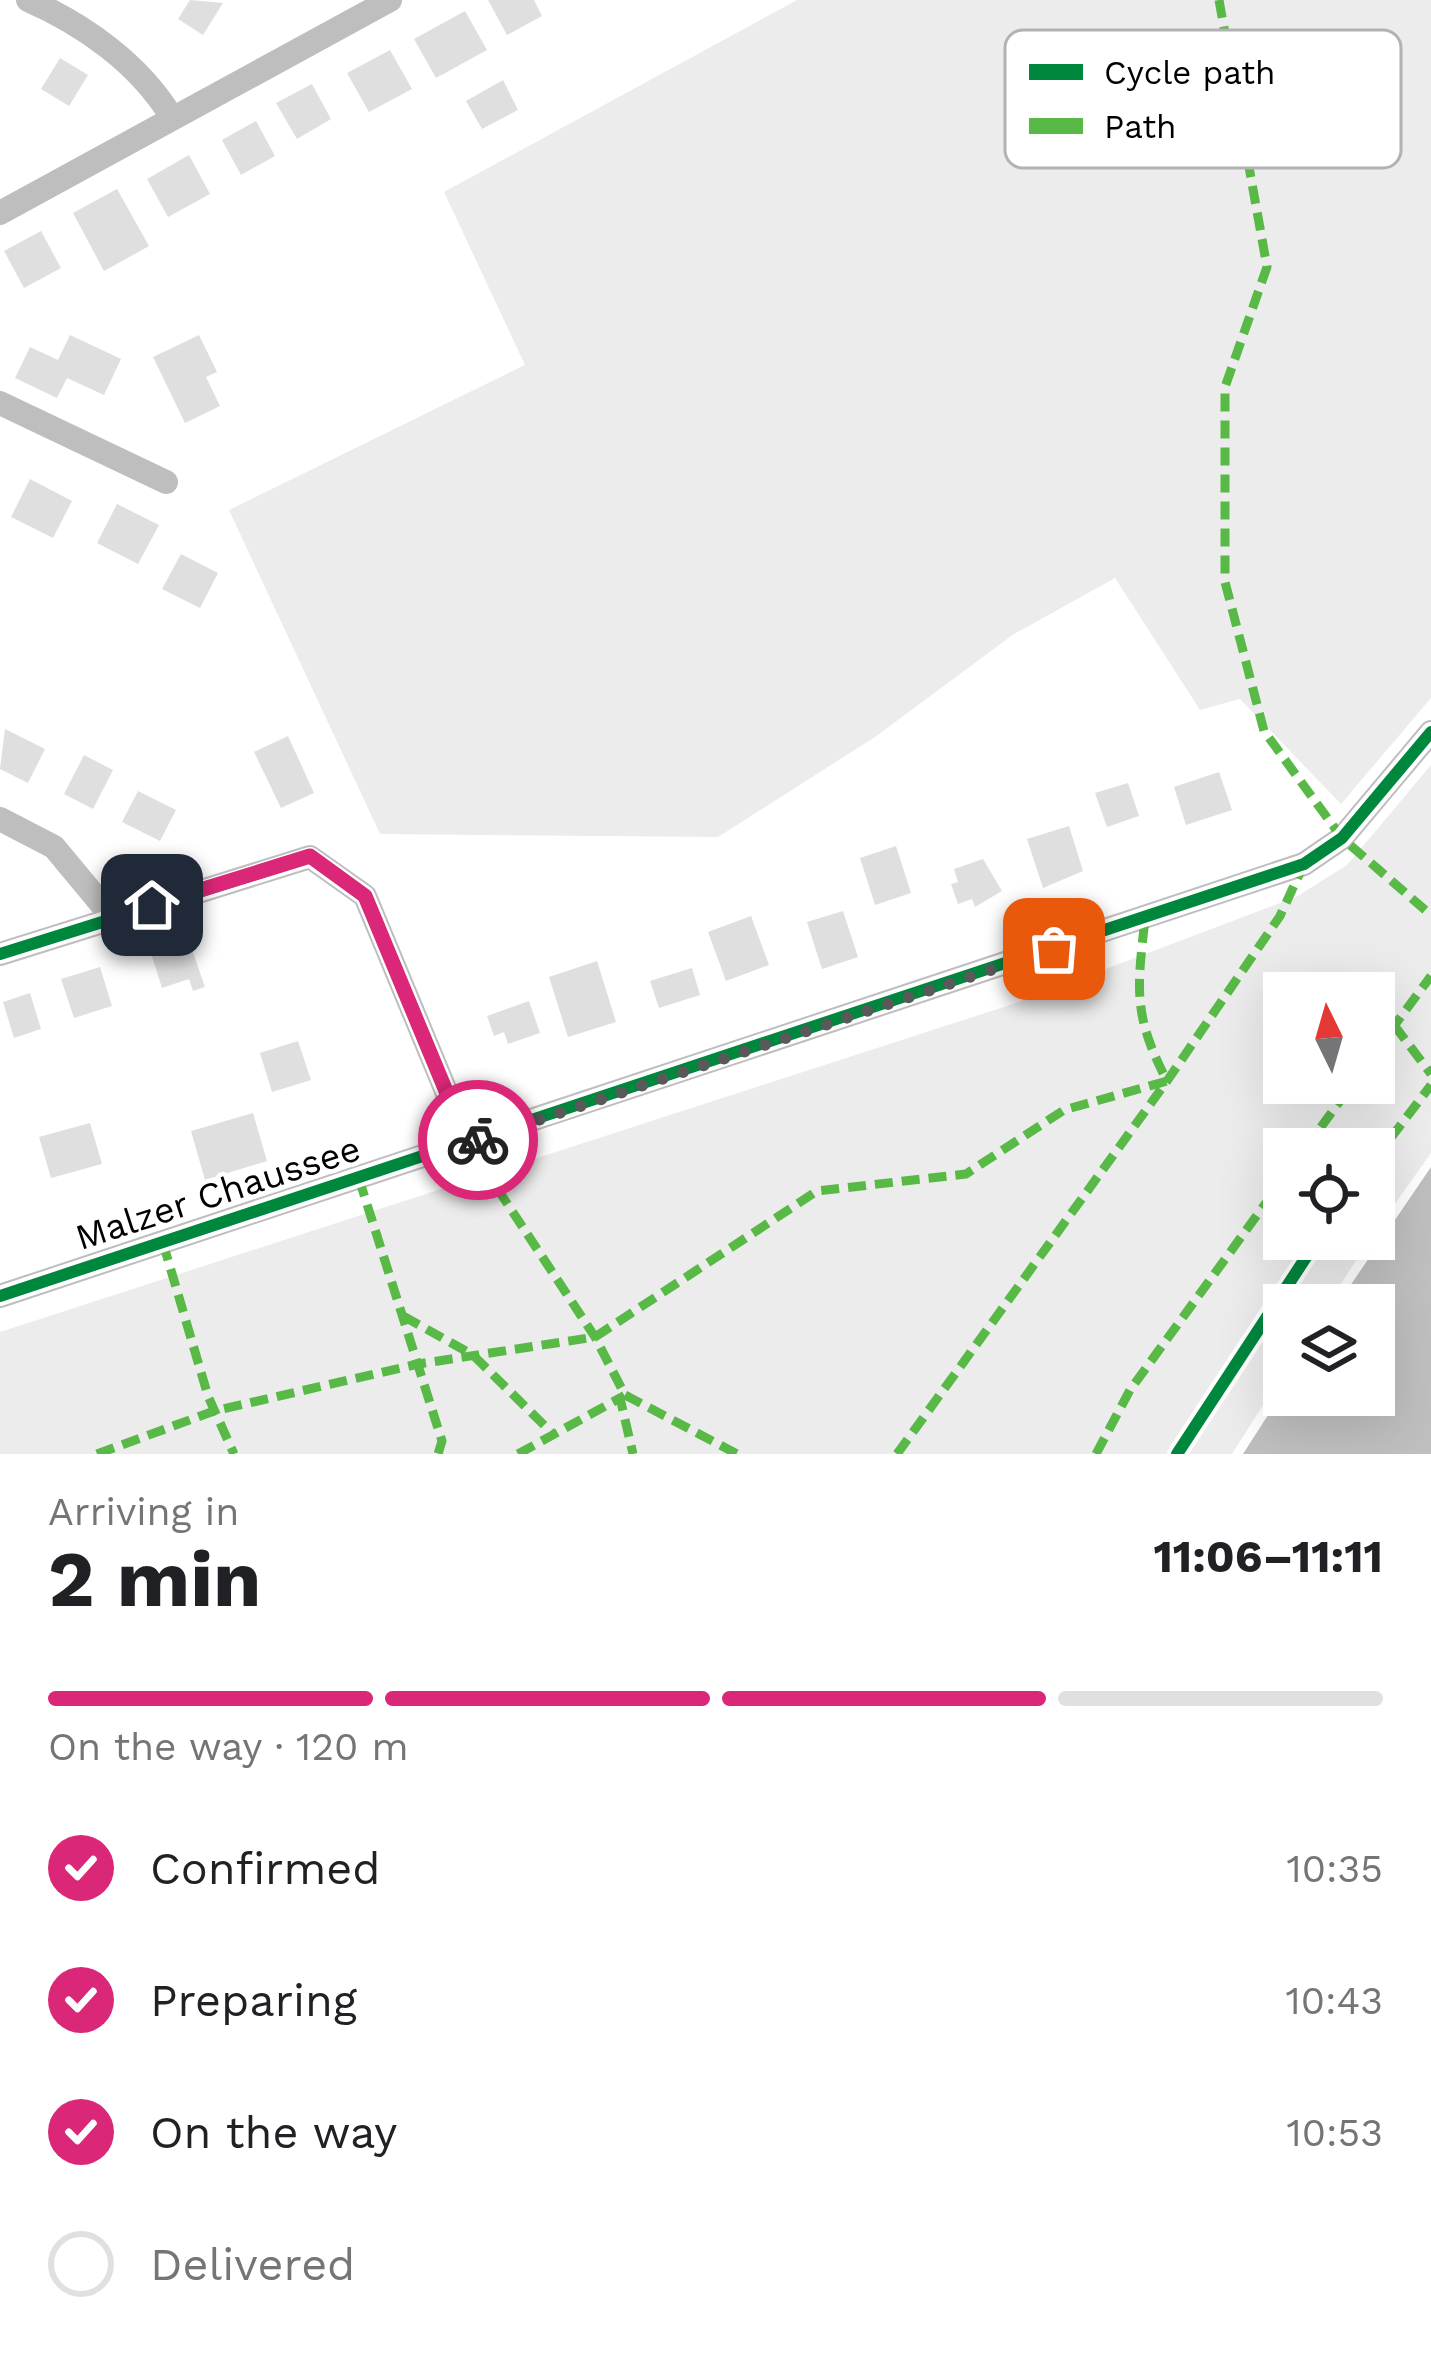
<!DOCTYPE html>
<html lang="en">
<head>
<meta charset="utf-8">
<style>
	body { margin:0; font-family:"Work Sans",sans-serif; background:#f6f6f6; color:#202124; height:100vh; display:flex; flex-direction:column; font-size:45px; white-space:nowrap }
	* { box-sizing:border-box; margin:0 }
	p { font-size:39px; color:#757577 }
	.icon { flex:none; width:66px; height:66px; fill:none; stroke:currentColor; stroke-width:2; stroke-linecap:round; stroke-linejoin:round }
	.map { position:relative; height:1454px; overflow:hidden }
	.details { display:flex; flex-direction:column; background:#fff; flex:1 }
	.details>* { flex:none }
	.needle { width:78px; rotate:355deg }
	.controls { position:absolute; left:1263px; top:972px; display:grid; gap:24px }
	.controls a { display:grid; place-items:center; width:132px; height:132px; border-radius:0px; background:#fff; box-shadow:0 12px 48px #0002; font-size:60px }
	.pin { position:absolute; display:grid; place-items:center; width:102px; height:102px; color:#fff; margin:-51px; border-radius:24px; box-shadow:0 6px 18px #0006 }
	.courier { position:absolute; display:grid; place-items:center; width:120px; height:120px; margin:-60px; border:9px solid #db2777; border-radius:50%; background:#fff; color:#222; box-shadow:0 3px 15px #0007 }
	.head em { font-style:normal; font-weight:700 }
	.head div { display:flex; flex-direction:column-reverse }
	.head { display:flex; align-items:center; justify-content:space-between; height:204px; padding:0 48px }
	h1 { font-size:78px; font-weight:700; line-height:90px }
	.bar { display:grid; grid-template-columns:repeat(4,1fr); gap:18px 12px; align-content:center; height:144px; padding:0 48px }
	.bar i { height:15px; border-radius:9px; background:#e0e0e0 }
	.bar .selected { background:#db2777 }
	.bar p { grid-column:span 4 }
	ol { padding:0 48px; list-style:none }
	li { display:flex; align-items:center; gap:36px; height:132px }
	li p { margin-inline-start:auto }
	li .icon { padding:12px; border-radius:50%; background:#db2777; color:#fff; stroke-width:4 }
	li:last-child { color:#757577 }
	li i { width:66px; height:66px; border:6px solid #e0e0e0; border-radius:50% }
	.map>svg:first-child { display:block }
</style>
</head>
<body>
<div class="map">
<svg width="1431" height="1454" viewBox="0 0 1431 1454">
	<rect width="100%" height="100%" fill="#fff"/>
	<!-- green -->
	<g fill="#ececec" fill-rule="evenodd">
		<polygon points="797,0 1431,0 1431,698 1341,804 1240,699 1200,710 1115,578 1014,634 875,737 718,837 380,834 229,510 525,365 444,192"/>
		<path d="M 1431,765 L 1431,1153 L 1374,1233 L 1374,1149 L 1284,1149 L 1284,1239 L 1370,1239 L 1327,1305 L 1284,1305 L 1284,1372 L 1232,1454 L 0,1454 L 0,1332 L 1016,1003 L 1296,897 L 1347,865 ZM 1284,993 L 1374,993 L 1374,1083 L 1284,1083 Z"/>
	</g>
	<!-- water -->
	<polygon fill="#bfbfbf" points="1431,1167 1431,1454 1243,1454 1284,1390 1284,1395 1374,1395 1374,1305 1337,1305"/>
	<!-- building -->
	<g fill="#dfdfdf">
		<polygon points="190,0 223,3 203,35 178,19"/>
		<polygon points="488,0 534,0 542,16 507,35"/>
		<polygon points="465,11 487,50 436,78 414,39"/>
		<polygon points="390,50 412,89 369,112 347,73"/>
		<polygon points="60,58 88,75 69,106 41,89"/>
		<polygon points="503,80 518,110 482,129 466,101"/>
		<polygon points="312,84 331,119 297,139 276,103"/>
		<polygon points="256,121 275,156 241,175 222,140"/>
		<polygon points="189,155 210,194 168,217 147,179"/>
		<polygon points="117,189 149,246 104,271 73,213"/>
		<polygon points="41,231 61,268 24,288 4,251"/>
		<polygon points="70,335 121,359 104,395 67,378 57,398 15,378 30,347 58,360"/>
		<polygon points="199,335 217,372 206,377 220,406 185,423 153,357"/>
		<polygon points="30,479 72,501 53,538 11,517"/>
		<polygon points="117,504 159,525 138,564 97,543"/>
		<polygon points="181,554 218,573 200,608 162,589"/>
		<polygon points="5,729 45,749 28,783 0,769"/>
		<polygon points="288,736 314,793 281,808 254,752"/>
		<polygon points="84,755 113,770 93,809 64,794"/>
		<polygon points="1219,772 1232,810 1186,825 1174,787"/>
		<polygon points="1128,783 1139,816 1107,827 1095,793"/>
		<polygon points="138,791 176,810 160,841 122,822"/>
		<polygon points="1069,826 1083,871 1043,888 1027,839"/>
		<polygon points="896,846 911,893 875,905 860,858"/>
		<polygon points="983,859 1002,891 975,907 972,899 958,904 951,884 958,882 954,869"/>
		<polygon points="843,911 858,957 822,969 807,922"/>
		<polygon points="751,916 769,965 726,981 708,932"/>
		<polygon points="188,938 205,987 193,991 189,979 162,988 150,950"/>
		<polygon points="597,961 616,1022 568,1037 549,977"/>
		<polygon points="100,967 112,1006 74,1018 61,979"/>
		<polygon points="692,968 700,995 659,1008 650,981"/>
		<polygon points="30,993 41,1029 14,1038 3,1002"/>
		<polygon points="529,1001 540,1033 508,1044 504,1032 494,1036 487,1016"/>
		<polygon points="298,1041 311,1080 272,1092 260,1053"/>
		<polygon points="253,1113 267,1161 205,1180 191,1131"/>
		<polygon points="90,1123 102,1164 51,1178 39,1137"/>
	</g>
	<g fill="none" stroke-linecap="round" stroke-linejoin="round">
		<!-- street -->
		<g stroke="#bebebe" stroke-width="24">
			<path d="M 28,0 C 85,25 139,64 171,116"/>
			<polyline points="0,213 390,0"/>
			<polyline points="0,403 166,482"/>
			<polyline points="0,819 54,847 113,918"/>
			<polyline points="0,954 310,857 365,896 468,1144"/>
			<polyline points="0,1296 1304,864 1342,838 1431,732"/>
		</g>
		<!-- quiet -->
		<g stroke="#58b947" stroke-width="9" stroke-dasharray="18 9" stroke-linecap="butt">
			<polyline points="1219,0 1267,267 1225,387 1225,582 1264,731 1342,838 1431,915"/>
			<polyline points="1394,1025 1431,1074"/>
			<polyline points="1374,1053 1431,976"/>
			<polyline points="468,1144 595,1337 625,1395 620,1398 633,1454"/>
			<polyline points="1305,1149 1353,1083"/>
			<polyline points="1374,1160 1431,1085"/>
			<polyline points="359,1179 442,1441 438,1454"/>
			<polyline points="163,1243 208,1396 234,1454"/>
			<polyline points="403,1316 473,1355 553,1434"/>
			<polyline points="625,1395 737,1454"/>
			<path d="M 97,1454 L 214,1411 L 418,1364 L 595,1337 L 817,1191 L 966,1174 L 1064,1110 L 1167,1081 C 1133,1015 1137,990 1145,919"/>
			<polyline points="518,1454 620,1398"/>
			<polyline points="897,1454 1167,1081 1280,916 1304,864"/>
			<polyline points="1096,1454 1130,1390 1284,1178"/>
		</g>
		<defs>
			<g id="cycleway">
				<polyline points="0,954 310,857 365,896 468,1144"/>
				<polyline points="0,1296 1304,864 1342,838 1431,732"/>
				<polyline points="1177,1454 1318,1239"/>
			</g>
		</defs>
		<!-- cycleway casing -->
		<use href="#cycleway" stroke="#fff" stroke-width="20"/>
		<!-- cycleway -->
		<use href="#cycleway" stroke="#00873e" stroke-width="12"/>
	</g>
	<g fill="none" stroke-linecap="round" stroke-linejoin="round">
		<!-- done -->
		<polyline stroke="#595959" stroke-width="12" stroke-dasharray="0 21.6" points="478,1140 1054,949"/>
		<!-- route -->
		<polyline stroke="#db2777" stroke-width="15" points="152,905 310,856 365,896 468,1144 478,1140"/>
	</g>
	<g text-anchor="middle" dominant-baseline="central" stroke-width="9" stroke-linejoin="round" paint-order="stroke">
		<!-- street labels -->
		<g font-size="36" fill="#000" stroke="#fff">
			<text transform="translate(218 1193) rotate(-18)">Malzer Chaussee</text>
		</g>
	</g>
	<!-- legend -->
	<rect x="1005" y="30" width="396" height="138" rx="18" fill="#fff" stroke="#b2b2b2" stroke-width="3"/>
	<rect x="1029" y="64" width="54" height="16" fill="#00873e"/>
	<rect x="1029" y="118" width="54" height="16" fill="#58b947"/>
	<g font-size="33" fill="#000">
		<text x="1104" y="84">Cycle path</text>
		<text x="1104" y="138">Path</text>
	</g>
</svg>
<div class="controls">
<a><svg class="needle" viewBox="-14 -14 28 28"><path d="M0-13l5 13h-10z" fill="#e53935"/><path d="M0 13l5-13h-10z" fill="#757577"/></svg></a>
<a><svg class="icon" aria-label="locate" viewBox="0 0 24 24"><circle cx="12" cy="12" r="6"/><path d="M12 2v4M12 18v4M2 12h4M18 12h4"/></svg></a>
<a><svg class="icon" aria-label="layers" viewBox="0 0 24 24"><path d="M12 4l9 5-9 5-9-5zM3 14l9 5 9-5"/></svg></a>
</div>
<div class="pin" style="left:1054px;top:949px;background:#ea580c"><svg class="icon" aria-label="bag" viewBox="0 0 24 24"><path d="M5 8h14l-1 12H6zM9 8a3 3 0 0 1 6 0"/></svg></div>
<div class="pin" style="left:152px;top:905px;background:#1f2937"><svg class="icon" aria-label="home" viewBox="0 0 24 24"><path d="M3 11l9-7 9 7M6 9v11h12V9"/></svg></div>
<div class="courier" style="left:478px;top:1140px"><svg class="icon" aria-label="bike" viewBox="0 0 24 24"><circle cx="6" cy="16" r="4"/><circle cx="18" cy="16" r="4"/><path d="M6 16l4-8h5l3 8M10 8l3 8H6M13 5h3"/></svg></div>
</div>
<section class="details">
<div class="head"><div><h1>2 min</h1><p>Arriving in</p></div><em>11:06–11:11</em></div>
<div class="bar"><i class="selected"></i><i class="selected"></i><i class="selected"></i><i></i><p>On the way · 120 m</p></div>
<ol>
<li><svg class="icon" aria-label="check" viewBox="0 0 24 24"><path d="M5 12l5 5 9-10"/></svg>Confirmed<p>10:35</p></li>
<li><svg class="icon" aria-label="check" viewBox="0 0 24 24"><path d="M5 12l5 5 9-10"/></svg>Preparing<p>10:43</p></li>
<li><svg class="icon" aria-label="check" viewBox="0 0 24 24"><path d="M5 12l5 5 9-10"/></svg>On the way<p>10:53</p></li>
<li><i></i>Delivered</li>
</ol>
</section>
</body>
</html>
